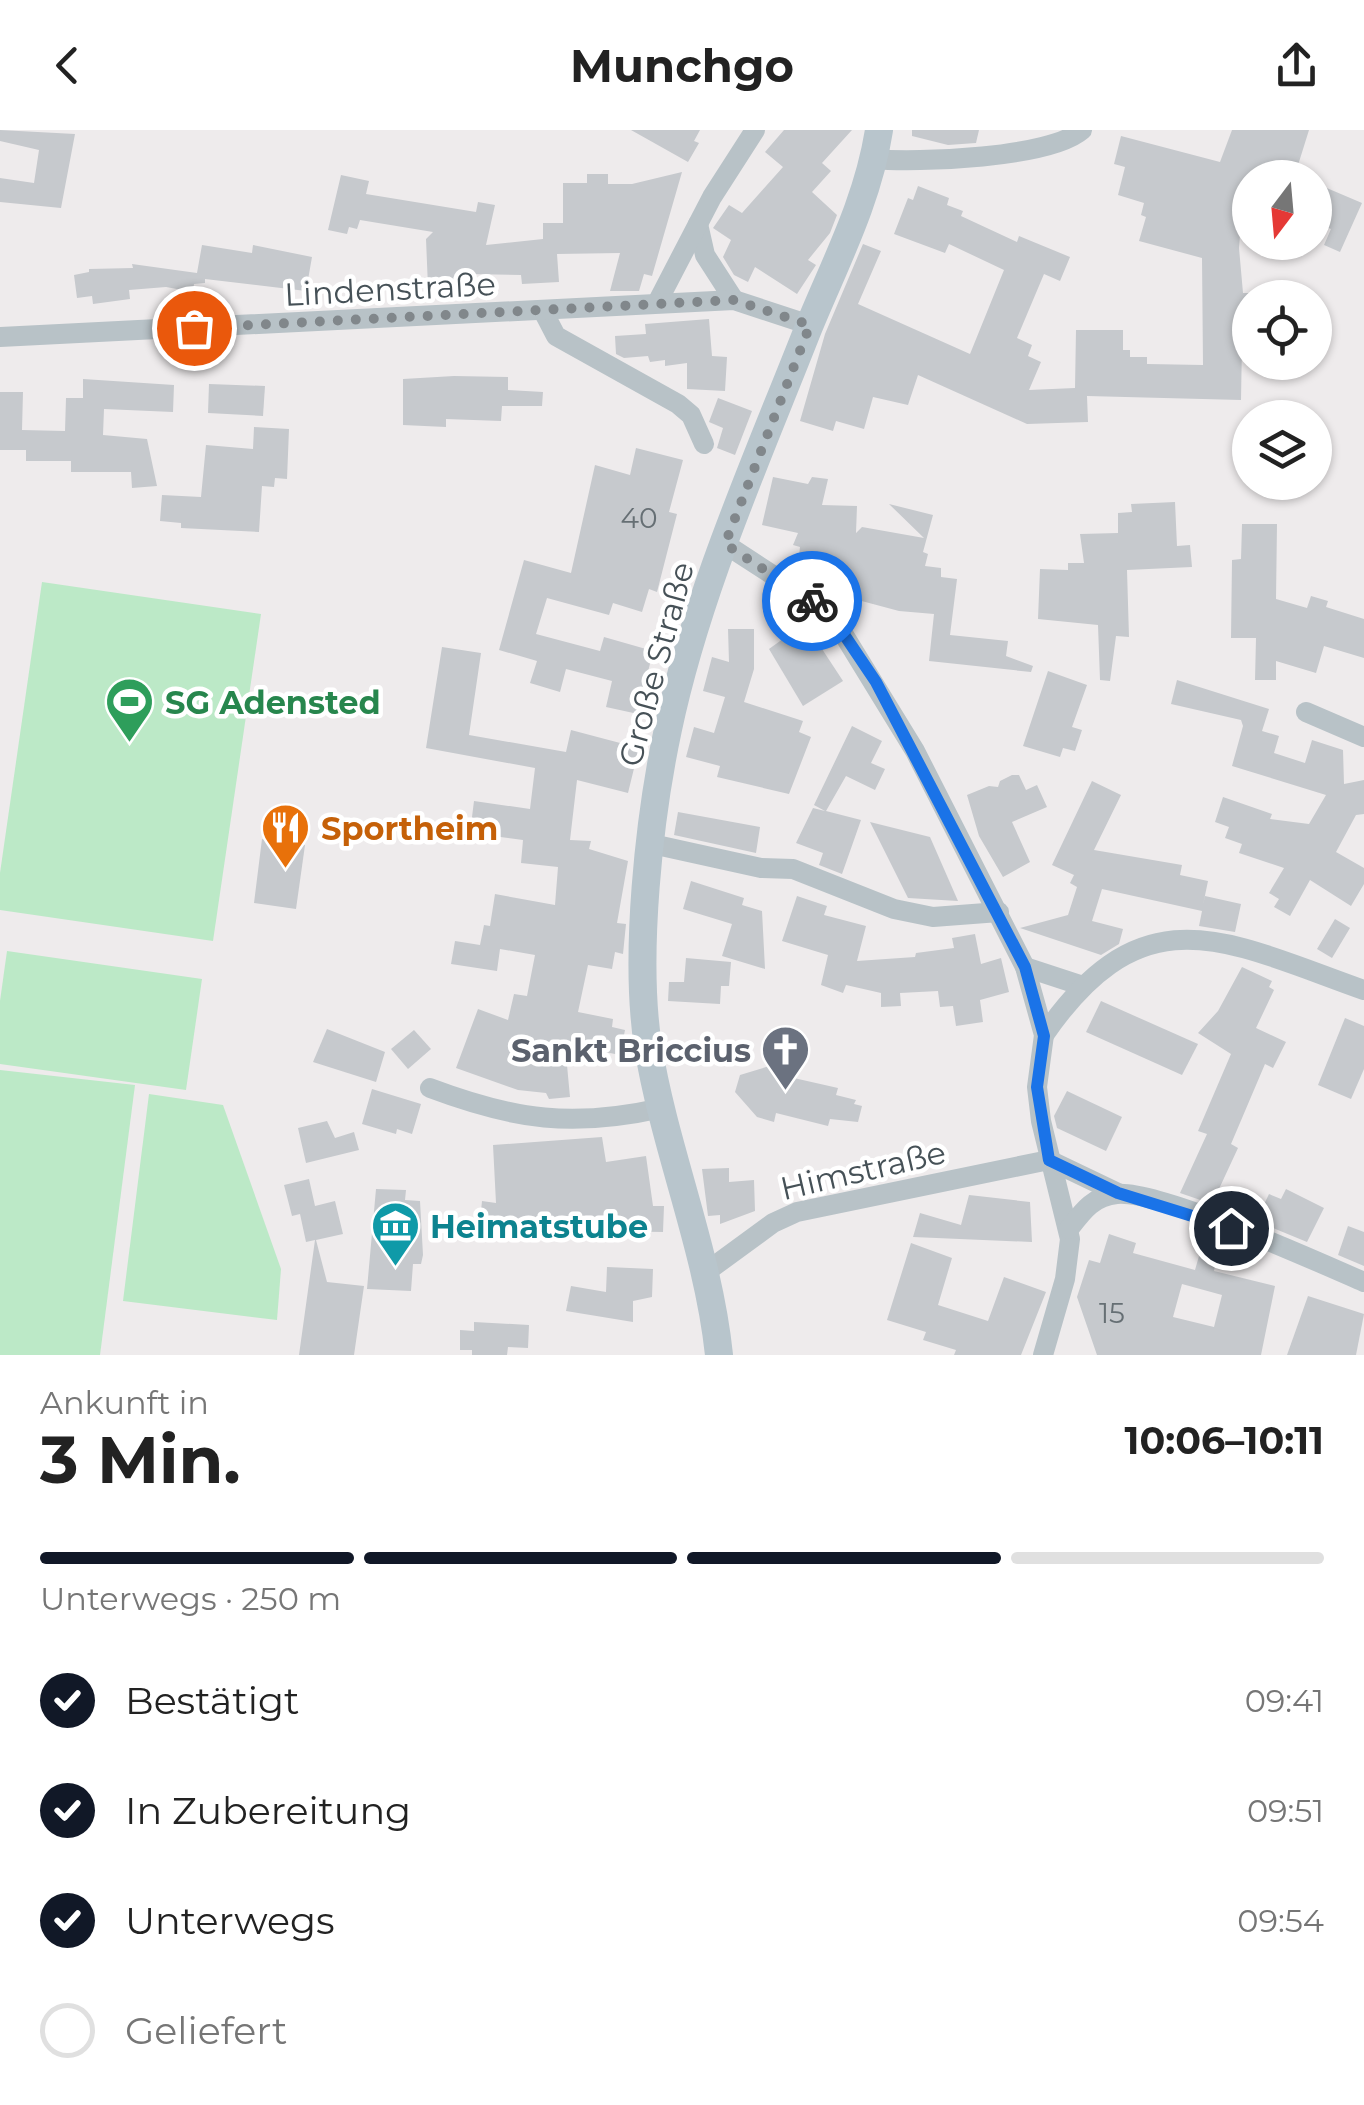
<!DOCTYPE html>
<html lang="de">
<head>
<meta charset="utf-8">
<style>
	body { margin:0; font-family:Montserrat,sans-serif; background:#f6f6f6; color:#222; height:100vh; display:flex; flex-direction:column; font-size:38px; white-space:nowrap }
	* { box-sizing:border-box; margin:0 }
	p { font-size:32px; color:#767676 }
	.icon { flex:none; width:55px; height:55px; fill:none; stroke:currentColor; stroke-width:2; stroke-linecap:round; stroke-linejoin:round }
	.map { position:relative; height:1225px; overflow:hidden }
	.drawer { display:flex; flex-direction:column; background:#fff; flex:1 }
	.drawer>* { flex:none }
	.needle { width:65px; rotate:196deg }
	.buttons { position:absolute; left:1232px; top:30px; display:grid; gap:20px }
	.buttons a { display:grid; place-items:center; width:100px; height:100px; border-radius:50%; background:#fff; box-shadow:0 2px 8px #0004; font-size:50px }
	.pin { position:absolute; display:grid; place-items:center; width:85px; height:85px; color:#fff; margin:-42px; border:5px solid #fff; border-radius:50%; box-shadow:0 2px 10px #0007 }
	.courier { position:absolute; display:grid; place-items:center; width:100px; height:100px; margin:-50px; border:8px solid #1a73e8; border-radius:50%; background:#fff; color:#222; box-shadow:0 2px 12px #0007 }
	.overview em { font-style:normal; font-weight:700 }
	.overview div { display:flex; flex-direction:column-reverse }
	.overview { display:flex; align-items:center; justify-content:space-between; height:170px; padding:0 40px }
	h1 { font-size:65px; font-weight:700; line-height:75px }
	.bar { display:grid; grid-template-columns:repeat(4,1fr); gap:15px 10px; align-content:center; height:120px; padding:0 40px }
	.bar i { height:12px; border-radius:8px; background:#e0e0e0 }
	.bar .on { background:#111827 }
	.bar p { grid-column:span 4 }
	ol { padding:0 40px; list-style:none }
	li { display:flex; align-items:center; gap:30px; height:110px }
	li p { margin-inline-start:auto }
	li .icon { padding:10px; border-radius:50%; background:#111827; color:#fff; stroke-width:4 }
	li:last-child { color:#767676 }
	li i { width:55px; height:55px; border:5px solid #e0e0e0; border-radius:50% }
	header { display:flex; justify-content:space-between; align-items:center; height:130px; padding:0 40px; background:#fff; font-size:45px; font-weight:700 }
	.map>svg:first-child { display:block }
</style>
</head>
<body>
<header><svg class="icon" aria-label="back" viewBox="0 0 24 24"><path d="M15 5l-7 7 7 7"/></svg>Munchgo<svg class="icon" aria-label="share" viewBox="0 0 24 24"><path d="M12 15V3M7 8l5-5 5 5M5 13v7h14v-7"/></svg></header>
<div class="map">
<svg width="1364" height="1225" viewBox="0 0 1364 1225">
	<rect width="100%" height="100%" fill="#eeebec"/>
	<!-- green -->
	<g fill="#bce9c7">
		<polygon points="42,452 261,484 213,811 0,780 0,743"/>
		<polygon points="7,821 202,849 186,960 0,934 0,871"/>
		<polygon points="0,940 135,955 100,1225 0,1225"/>
		<polygon points="149,964 223,975 281,1139 277,1190 123,1171"/>
	</g>
	<!-- building -->
	<g fill="#c6c9cd" fill-rule="evenodd">
		<polygon points="0,0 75,4 61,78 0,72 0,48 34,53 39,20 0,11"/>
		<polygon points="631,0 700,0 694,11 699,13 688,32"/>
		<polygon points="784,0 852,0 822,33 831,41 812,62 837,85 830,103 808,130 816,135 797,164 755,137 748,152 734,145 723,127 731,110 713,98 729,75 742,83 783,37 765,22"/>
		<polygon points="912,0 979,0 976,13 948,15 912,6"/>
		<polygon points="1232,0 1309,0 1294,48 1250,48 1250,68 1243,65 1239,118 1243,163 1250,163 1250,212 1242,213 1241,270 1087,266 1088,292 1027,294 918,245 908,275 873,267 864,299 836,291 833,301 800,291 825,204 863,114 881,121 858,174 970,224 1004,140 949,114 945,123 894,104 908,68 913,70 918,56 949,68 947,75 963,81 961,86 1017,112 1019,106 1070,127 1060,151 1044,144 1017,208 1032,215 1028,226 1041,232 1029,260 1075,258 1076,200 1123,200 1123,220 1130,220 1130,227 1147,227 1147,234 1203,235 1202,128 1139,111 1146,87 1141,85 1144,73 1118,65 1125,37 1114,34 1121,6 1220,32"/>
		<polygon points="682,42 652,146 644,144 639,161 610,161 620,123 557,124 559,152 522,154 521,145 467,144 467,155 428,157 426,109 433,102 360,90 357,99 349,97 347,104 328,100 341,45 369,51 366,64 476,82 478,72 495,75 486,115 543,109 543,93 563,93 563,53 587,53 587,44 608,44 608,54 632,54"/>
		<polygon points="1315,53 1362,73 1340,122 1324,115 1331,99 1315,93"/>
		<polygon points="202,115 252,123 253,115 312,127 306,161 205,149 205,153 194,154 193,162 166,157 129,160 130,169 93,174 92,166 77,168 74,145 89,142 89,139 133,138 132,134 197,143"/>
		<polygon points="709,189 712,226 727,227 725,261 687,259 687,233 665,236 665,230 650,232 648,226 624,228 616,224 615,206 646,204 645,194"/>
		<polygon points="454,246 508,247 508,260 543,262 542,276 502,276 501,291 446,289 446,297 403,295 403,249"/>
		<polygon points="83,249 174,255 173,282 104,279 103,305 147,309 157,356 132,358 131,342 71,342 71,331 26,331 26,320 0,320 0,262 23,262 22,300 65,301 66,268 83,268"/>
		<polygon points="209,254 265,256 263,286 208,283"/>
		<polygon points="718,268 752,281 735,325 717,318 723,298 709,292"/>
		<polygon points="254,297 289,299 287,349 275,348 274,357 262,356 259,402 181,398 181,393 160,391 162,365 201,367 206,315 253,319"/>
		<polygon points="636,318 683,330 669,382 677,384 657,462 649,459 642,482 613,473 609,485 547,468 536,504 600,521 604,507 653,521 638,584 606,577 612,551 566,539 560,562 530,553 537,531 499,520 524,430 571,443 595,335 630,345"/>
		<polygon points="773,347 808,354 812,347 828,349 822,375 857,376 856,403 862,397 924,408 889,374 933,385 923,422 928,424 925,436 941,438 941,447 957,449 950,505 1008,511 1006,526 1033,536 1031,542 929,531 934,484 899,481 843,466 846,458 797,444 800,417 793,415 798,403 762,395"/>
		<polygon points="1175,372 1177,416 1190,415 1192,437 1127,440 1129,507 1116,506 1110,551 1100,550 1098,495 1038,489 1040,439 1068,440 1068,433 1084,433 1080,404 1118,403 1118,383 1132,382 1131,374"/>
		<polygon points="1242,394 1277,394 1276,469 1307,478 1311,466 1328,471 1326,477 1364,489 1364,528 1324,516 1316,543 1276,531 1276,550 1255,550 1256,508 1231,508 1232,430 1241,429"/>
		<polygon points="805,493 843,551 803,576 769,519"/>
		<polygon points="728,499 754,499 754,539 744,572 803,591 799,602 811,607 789,664 717,647 720,636 686,627 694,597 714,603 725,567 703,561 712,527 729,532"/>
		<polygon points="442,517 481,523 469,605 566,622 571,600 639,618 628,663 577,650 570,710 591,711 589,719 628,731 617,793 626,794 623,824 615,822 612,839 588,835 578,882 613,889 612,897 625,900 620,925 565,914 570,967 549,969 546,963 518,960 456,938 478,879 508,890 514,864 527,866 535,825 500,819 497,841 451,834 455,811 480,815 484,795 490,796 495,764 555,775 558,737 521,733 523,710 470,703 474,671 530,679 535,638 426,618"/>
		<polygon points="1048,541 1087,555 1072,597 1082,600 1075,621 1063,618 1060,627 1023,616"/>
		<polygon points="1177,550 1269,579 1262,601 1279,606 1274,623 1305,633 1312,610 1343,620 1344,654 1364,650 1364,684 1356,685 1336,722 1364,738 1364,754 1351,776 1310,750 1290,786 1274,777 1279,769 1269,763 1284,738 1239,723 1242,714 1225,708 1229,697 1215,692 1223,667 1272,684 1270,689 1309,694 1326,665 1232,636 1243,596 1241,590 1171,574"/>
		<polygon points="852,596 882,611 871,633 885,639 875,660 846,646 826,681 861,690 842,744 819,735 823,723 796,713 813,678 825,681 814,675"/>
		<polygon points="1012,645 1019,645 1026,660 1037,655 1047,677 1012,692 1030,732 1003,747 979,706 967,665 989,656 998,657 1000,651"/>
		<polygon points="1092,651 1121,665 1094,720 1182,735 1180,745 1208,751 1203,775 1205,766 1241,774 1235,802 1199,796 1202,781 1102,759 1092,791 1123,799 1119,814 1101,825 1020,798 1068,785 1077,757 1070,753 1074,745 1052,735"/>
		<polygon points="678,682 760,697 756,723 674,705"/>
		<polygon points="870,692 930,707 958,771 908,768"/>
		<polygon points="262,709 305,715 296,779 254,773"/>
		<polygon points="691,751 744,768 742,775 762,781 765,839 722,826 732,794 683,779"/>
		<polygon points="797,766 827,776 824,785 866,796 857,831 915,827 916,823 954,818 952,808 975,804 981,834 1001,828 1009,862 980,870 983,892 956,896 953,876 940,877 938,861 900,863 901,876 881,877 881,863 846,855 843,863 821,855 828,825 782,811"/>
		<polygon points="1335,789 1350,798 1332,828 1317,819"/>
		<polygon points="686,828 731,832 729,856 721,856 720,874 668,871 669,852 684,852"/>
		<polygon points="1242,837 1272,851 1269,857 1274,860 1256,898 1286,912 1273,938 1265,934 1231,1014 1238,1018 1212,1074 1180,1063 1207,1004 1198,1001 1231,924 1198,903 1218,881"/>
		<polygon points="1101,871 1198,914 1182,945 1086,902"/>
		<polygon points="1345,888 1364,896 1364,939 1351,969 1318,955"/>
		<polygon points="327,899 385,922 376,952 313,932"/>
		<polygon points="414,900 431,919 408,939 391,919"/>
		<polygon points="776,934 788,937 785,946 838,958 836,965 856,970 854,974 862,976 858,992 830,989 828,996 776,983 774,992 757,987 735,962 740,945"/>
		<polygon points="372,959 421,974 412,1004 397,999 396,1004 362,994"/>
		<polygon points="1067,961 1122,987 1106,1021 1057,998 1054,986"/>
		<polygon points="327,991 335,1008 354,1002 359,1020 306,1033 298,998"/>
		<polygon points="602,1007 606,1032 646,1026 653,1076 664,1076 663,1102 602,1101 602,1087 561,1086 560,1099 480,1091 482,1071 496,1073 493,1015"/>
		<polygon points="729,1038 729,1052 754,1050 755,1081 720,1094 720,1085 708,1086 702,1039"/>
		<polygon points="309,1049 315,1076 335,1071 343,1104 316,1110 327,1152 364,1156 354,1225 299,1225 315,1110 306,1112 300,1084 292,1086 284,1055"/>
		<polygon points="376,1059 406,1060 405,1070 420,1071 423,1125 421,1134 413,1134 411,1161 367,1159"/>
		<polygon points="1286,1059 1324,1078 1307,1112 1256,1091 1269,1064 1281,1069"/>
		<polygon points="969,1065 1030,1072 1032,1112 913,1107 920,1083 961,1095"/>
		<polygon points="1348,1096 1364,1102 1364,1136 1338,1125"/>
		<path d="M 1109,1104 L 1136,1113 L 1133,1123 L 1195,1140 L 1199,1126 L 1216,1131 L 1214,1141 L 1275,1156 L 1261,1225 L 1097,1225 L 1077,1167 L 1089,1130 L 1100,1133 ZM 1182,1154 L 1222,1165 L 1214,1197 L 1173,1187 Z"/>
		<polygon points="911,1113 952,1128 938,1175 988,1191 1004,1147 1046,1162 1021,1225 954,1225 956,1220 923,1210 926,1202 887,1190"/>
		<polygon points="607,1137 653,1139 652,1167 633,1171 633,1192 566,1181 571,1156 606,1162"/>
		<polygon points="1308,1166 1364,1184 1356,1225 1287,1225"/>
		<polygon points="474,1192 529,1195 528,1218 508,1217 507,1225 472,1225 472,1220 460,1220 460,1200 474,1201"/>
	</g>
	<g fill="none" stroke-linecap="round" stroke-linejoin="round">
		<!-- minor -->
		<g stroke="#b8c2c7" stroke-width="20">
			<path d="M 873,29 C 918,33 1050,28 1082,0"/>
			<polyline points="698,94 705,125 734,170"/>
			<polyline points="657,173 712,67 755,0"/>
			<polyline points="543,181 556,206 678,274 691,285 704,314"/>
			<polyline points="0,207 734,170 810,195"/>
			<polyline points="725,414 811,470 839,497 915,621 1025,837 1044,905 1037,957 1041,991 1070,1109 1065,1149 1043,1225"/>
			<polyline points="1306,582 1364,607"/>
			<polyline points="652,714 761,738 793,739 894,779 933,787 999,782"/>
			<polyline points="1025,837 1083,856"/>
			<path d="M 1044,905 C 1144,760 1226,811 1364,860"/>
			<path d="M 430,958 C 515,990 573,998 662,978"/>
			<path d="M 1069,1099 C 1082,1082 1093,1066 1117,1064 C 1159,1060 1318,1132 1364,1152"/>
			<polyline points="706,1142 773,1093 797,1082 1049,1030 1118,1063"/>
		</g>
		<!-- secondary -->
		<path stroke="#b8c5cc" stroke-width="28" d="M 719,1225 C 708,1119 665,1021 648,916 C 634,826 649,688 668,599 C 697,462 757,329 808,199 C 835,133 868,71 879,0"/>
	</g>
	<g fill="none" stroke-linecap="round" stroke-linejoin="round">
		<!-- done -->
		<polyline stroke="#81878b" stroke-width="10" stroke-dasharray="0 18" points="194,198 734,170 810,195 725,414 812,471"/>
		<!-- route -->
		<polyline stroke="#1a73e8" stroke-width="12" points="812,471 839,497 876,552 1025,837 1044,906 1037,957 1049,1030 1118,1063 1231,1098"/>
	</g>
	<!-- icons -->
	<defs>
		<symbol id="stadium-pin" viewBox="-11 -11 22 30"><path d="M0 17L-7.5 6A9.5 9.5 0 1 1 7.5 6Z" fill="#2e9e5b" stroke="#fff"/><path d="M0-5a6.5 5 0 1 0 0 10a6.5 5 0 1 0 0-10ZM-3.5-1.8h7v3.6h-7Z" fill="#fff"/></symbol>
		<symbol id="restaurant-pin" viewBox="-11 -11 22 30"><path d="M0 17L-7.5 6A9.5 9.5 0 1 1 7.5 6Z" fill="#e8710a" stroke="#fff"/><path d="M-5-6h1v4h1v-4h1v4h1v-4h1v5L-1.5 .5V6h-2V.5L-5-1ZM5-6V6H3V1.5H1.5Q1.5-4 5-6Z" fill="#fff"/></symbol>
		<symbol id="church-pin" viewBox="-11 -11 22 30"><path d="M0 17L-7.5 6A9.5 9.5 0 1 1 7.5 6Z" fill="#6b7280" stroke="#fff"/><path d="M-1.2-6h2.4v3.5h3.3v2.4h-3.3V6h-2.4V-.1h-3.3v-2.4h3.3Z" fill="#fff"/></symbol>
		<symbol id="museum-pin" viewBox="-11 -11 22 30"><path d="M0 17L-7.5 6A9.5 9.5 0 1 1 7.5 6Z" fill="#0f9aa8" stroke="#fff"/><path d="M0-6L6-3V-2H-6V-3ZM-5-1h2V3h-2ZM-1-1h2V3h-2ZM3-1h2V3H3ZM-6 4H6V6H-6Z" fill="#fff"/></symbol>
	</defs>
	<g fill-rule="evenodd">
		<use href="#stadium-pin" x="102" y="544" width="55" height="75"/>
		<use href="#restaurant-pin" x="258" y="670" width="55" height="75"/>
		<use href="#church-pin" x="758" y="892" width="55" height="75"/>
		<use href="#museum-pin" x="368" y="1068" width="55" height="75"/>
	</g>
	<g text-anchor="middle" dominant-baseline="central" stroke-width="9" stroke-linejoin="round" paint-order="stroke">
		<!-- number labels -->
		<g font-size="28" fill="#666f74">
			<text x="639" y="388">40</text>
			<text x="1112" y="1183">15</text>
		</g>
		<!-- street labels -->
		<g font-size="32" fill="#465157" stroke="#fff">
			<text transform="translate(390 159) rotate(-3)">Lindenstraße</text>
			<text transform="translate(656 534) rotate(-75)">Große Straße</text>
			<text transform="translate(863 1040) rotate(-13)">Himstraße</text>
		</g>
		<!-- leisure labels -->
		<g font-size="32" font-weight="bold" fill="#27864d" stroke="#fff" text-anchor="start">
			<text x="165" y="572">SG Adensted</text>
		</g>
		<!-- food labels -->
		<g font-size="32" font-weight="bold" fill="#c56008" stroke="#fff" text-anchor="start">
			<text x="321" y="698">Sportheim</text>
		</g>
		<!-- worship labels -->
		<g font-size="32" font-weight="bold" fill="#5b616d" stroke="#fff" text-anchor="end">
			<text x="751" y="920">Sankt Briccius</text>
		</g>
		<!-- culture labels -->
		<g font-size="32" font-weight="bold" fill="#0d838f" stroke="#fff" text-anchor="start">
			<text x="430" y="1096">Heimatstube</text>
		</g>
	</g>
</svg>
<div class="buttons">
<a><svg class="needle" viewBox="-14 -14 28 28"><path d="M0-13l5 13h-10z" fill="#e53935"/><path d="M0 13l5-13h-10z" fill="#767676"/></svg></a>
<a><svg class="icon" aria-label="locate" viewBox="0 0 24 24"><circle cx="12" cy="12" r="6"/><path d="M12 2v4M12 18v4M2 12h4M18 12h4"/></svg></a>
<a><svg class="icon" aria-label="layers" viewBox="0 0 24 24"><path d="M12 4l9 5-9 5-9-5zM3 14l9 5 9-5"/></svg></a>
</div>
<div class="pin" style="left:194px;top:198px;background:#ea580c"><svg class="icon" aria-label="bag" viewBox="0 0 24 24"><path d="M5 8h14l-1 12H6zM9 8a3 3 0 0 1 6 0"/></svg></div>
<div class="pin" style="left:1231px;top:1098px;background:#1f2937"><svg class="icon" aria-label="home" viewBox="0 0 24 24"><path d="M3 11l9-7 9 7M6 9v11h12V9"/></svg></div>
<div class="courier" style="left:812px;top:471px"><svg class="icon" aria-label="bike" viewBox="0 0 24 24"><circle cx="6" cy="16" r="4"/><circle cx="18" cy="16" r="4"/><path d="M6 16l4-8h5l3 8M10 8l3 8H6M13 5h3"/></svg></div>
</div>
<section class="drawer">
<div class="overview"><div><h1>3 Min.</h1><p>Ankunft in</p></div><em>10:06–10:11</em></div>
<div class="bar"><i class="on"></i><i class="on"></i><i class="on"></i><i></i><p>Unterwegs · 250 m</p></div>
<ol>
<li><svg class="icon" aria-label="check" viewBox="0 0 24 24"><path d="M5 12l5 5 9-10"/></svg>Bestätigt<p>09:41</p></li>
<li><svg class="icon" aria-label="check" viewBox="0 0 24 24"><path d="M5 12l5 5 9-10"/></svg>In Zubereitung<p>09:51</p></li>
<li><svg class="icon" aria-label="check" viewBox="0 0 24 24"><path d="M5 12l5 5 9-10"/></svg>Unterwegs<p>09:54</p></li>
<li><i></i>Geliefert</li>
</ol>
</section>
</body>
</html>
